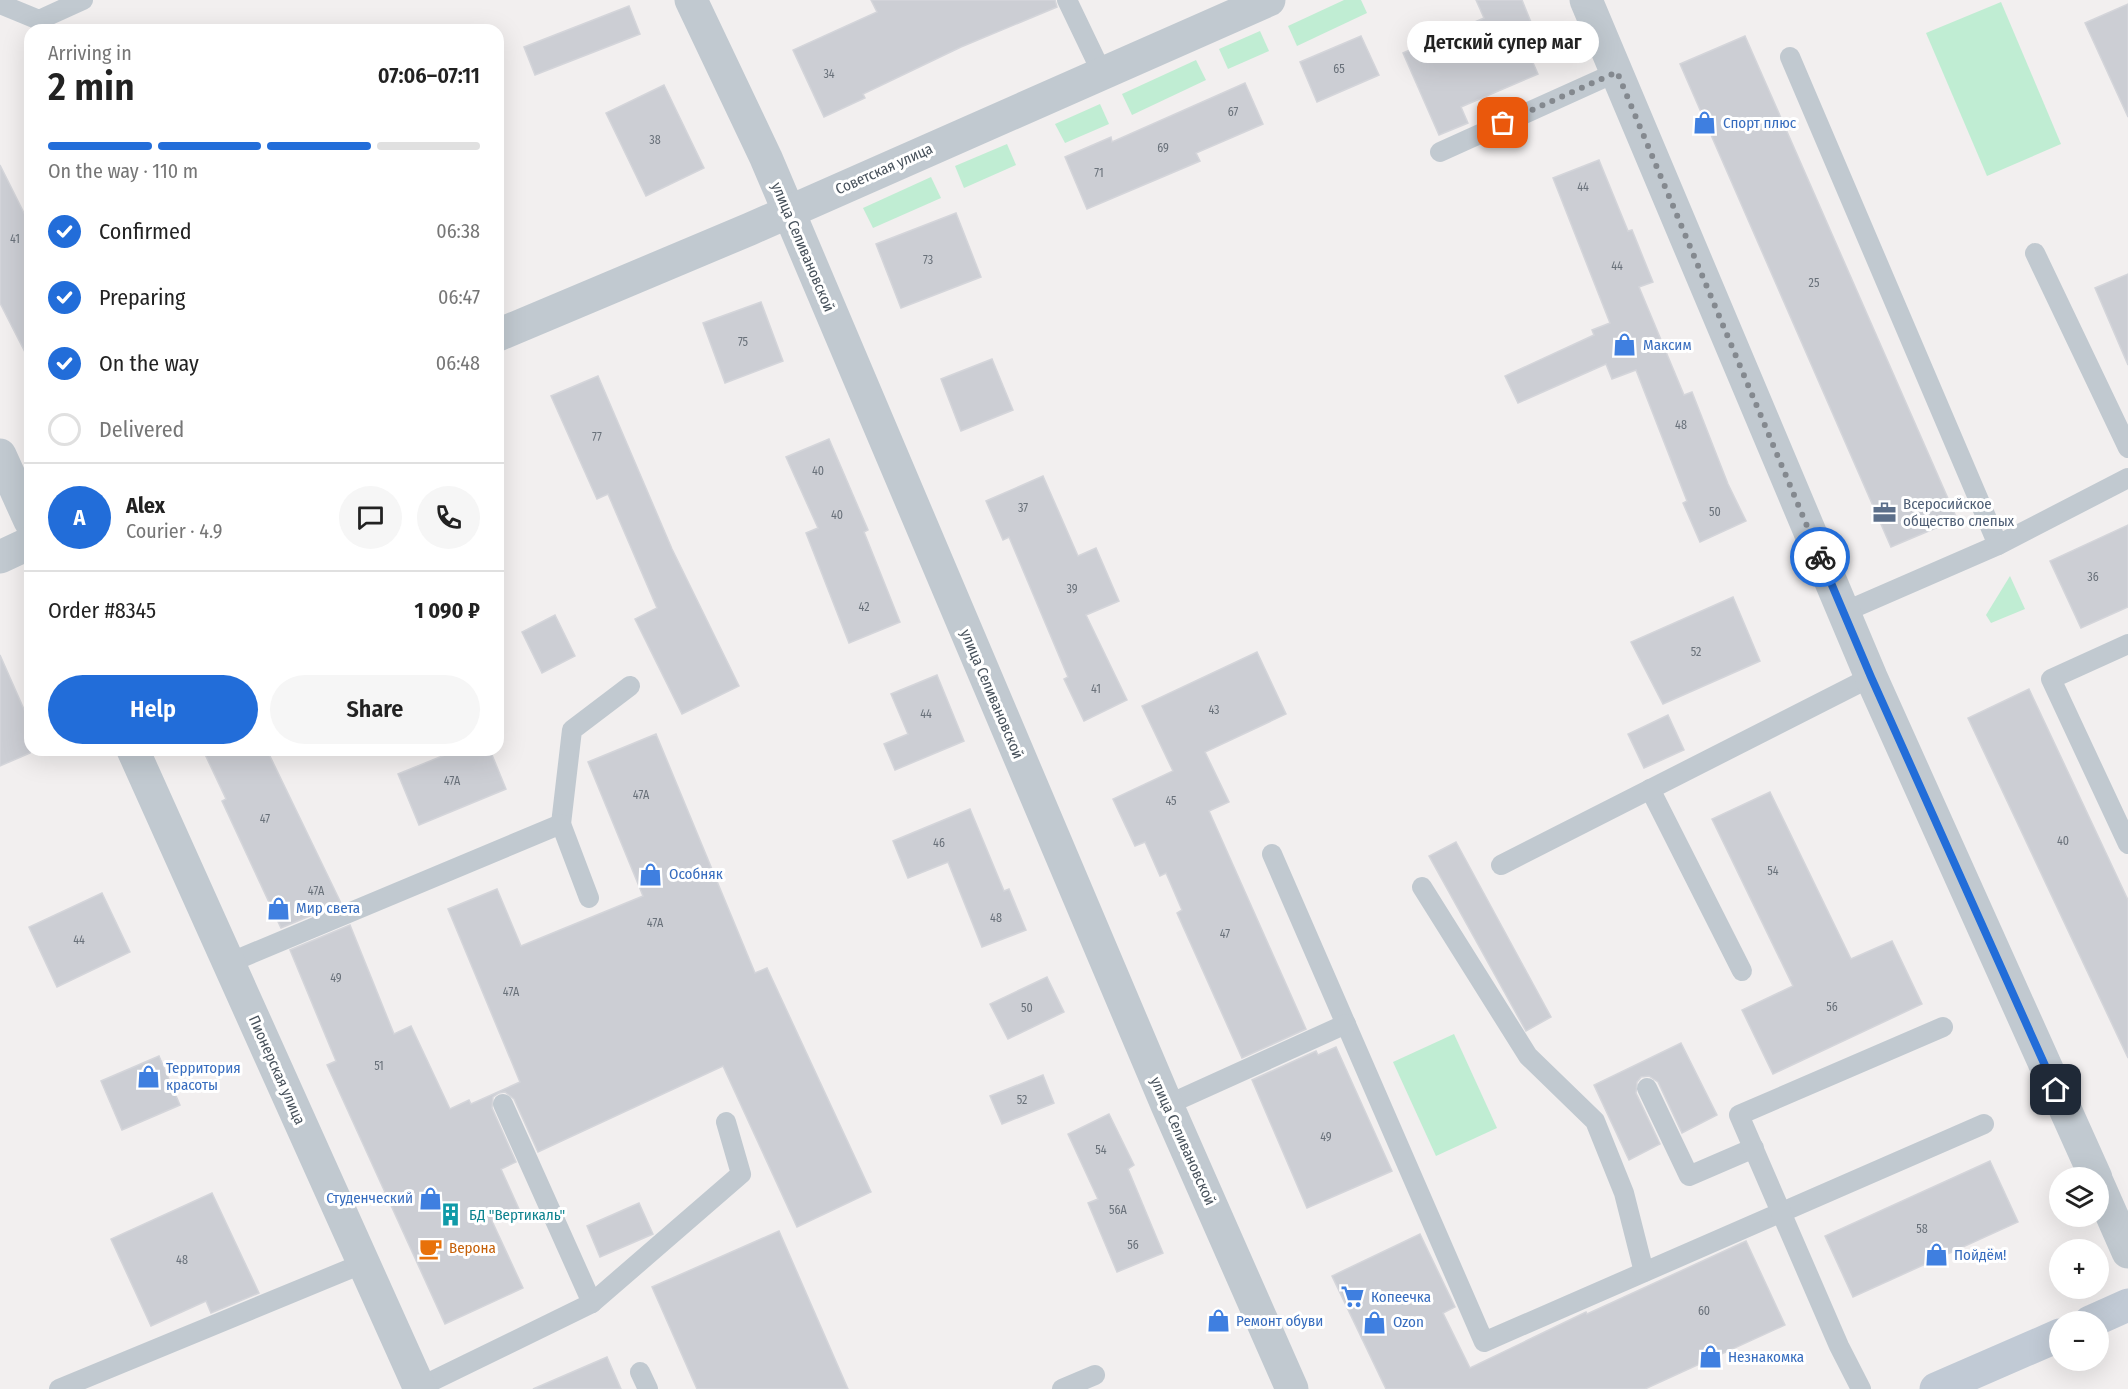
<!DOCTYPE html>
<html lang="en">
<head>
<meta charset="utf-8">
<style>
	body { margin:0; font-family:"Fira Sans Condensed",sans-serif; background:#f6f6f6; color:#222; height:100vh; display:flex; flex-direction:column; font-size:22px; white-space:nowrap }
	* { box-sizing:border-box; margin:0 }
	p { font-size:20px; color:#767676 }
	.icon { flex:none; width:33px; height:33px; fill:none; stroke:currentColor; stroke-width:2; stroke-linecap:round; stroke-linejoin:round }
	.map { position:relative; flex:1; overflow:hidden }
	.side { position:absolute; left:24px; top:24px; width:480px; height:732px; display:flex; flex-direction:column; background:#fff; border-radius:18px; box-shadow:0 6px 24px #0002 }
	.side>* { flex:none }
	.fabs { position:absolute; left:2049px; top:1167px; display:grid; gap:12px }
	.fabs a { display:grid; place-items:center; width:60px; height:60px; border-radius:50%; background:#fff; box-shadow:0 6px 24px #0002; font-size:30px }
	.pin { position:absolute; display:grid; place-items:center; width:51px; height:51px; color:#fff; margin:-26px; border-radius:12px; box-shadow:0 3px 9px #0006 }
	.courier { position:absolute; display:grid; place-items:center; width:60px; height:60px; margin:-30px; border:4px solid #226dd9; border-radius:50%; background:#fff; color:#222; box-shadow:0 2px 8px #0007 }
	.bubble { position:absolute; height:42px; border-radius:21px; background:#fff; box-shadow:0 6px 24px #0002; font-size:20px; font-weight:600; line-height:42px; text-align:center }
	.summary em { font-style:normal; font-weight:600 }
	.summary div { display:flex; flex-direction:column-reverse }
	.summary { display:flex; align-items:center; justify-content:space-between; height:102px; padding:0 24px }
	h1 { font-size:39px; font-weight:600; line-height:45px }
	.bar { display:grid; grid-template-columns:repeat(4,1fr); gap:9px 6px; align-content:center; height:72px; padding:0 24px }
	.bar i { height:8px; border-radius:4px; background:#e0e0e0 }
	.bar .selected { background:#226dd9 }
	.bar p { grid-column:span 4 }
	.line { display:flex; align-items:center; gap:15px; padding:0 24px; border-top:2px solid #e0e0e0 }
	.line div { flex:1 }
	.round { display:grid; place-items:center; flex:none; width:63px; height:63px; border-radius:32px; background:#f6f6f6 }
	ol { padding:0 24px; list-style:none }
	li { display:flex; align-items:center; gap:18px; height:66px }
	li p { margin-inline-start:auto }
	li .icon { padding:6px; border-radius:50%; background:#226dd9; color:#fff; stroke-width:4 }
	li:last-child { color:#767676 }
	li i { width:33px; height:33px; border:3px solid #e0e0e0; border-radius:50% }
	.cta { display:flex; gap:12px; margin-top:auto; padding:12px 24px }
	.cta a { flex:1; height:69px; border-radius:36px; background:#226dd9; color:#fff; font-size:24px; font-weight:600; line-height:69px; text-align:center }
	.cta a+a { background:#f6f6f6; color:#222 }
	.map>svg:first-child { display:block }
</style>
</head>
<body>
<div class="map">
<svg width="2128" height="1389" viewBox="0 0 2128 1389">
	<rect width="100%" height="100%" fill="#f2efef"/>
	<!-- green -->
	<g fill="#c0edd3">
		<polygon points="1344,0 1361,0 1367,13 1297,46 1288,26"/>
		<polygon points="2001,2 2061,144 1987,176 1926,33"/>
		<polygon points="1260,31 1269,51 1228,69 1219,49"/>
		<polygon points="1196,60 1206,80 1132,115 1122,94"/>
		<polygon points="1100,104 1109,124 1065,143 1055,124"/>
		<polygon points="1007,144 1016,165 964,188 955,166"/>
		<polygon points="931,177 941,198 873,228 863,208"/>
		<polygon points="2010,576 2025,609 1991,623 1986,615"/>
		<polygon points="1454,1034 1497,1128 1436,1156 1393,1062"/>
	</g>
	<!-- building -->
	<g fill="#ccced4" stroke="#d4d5da" stroke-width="1.5">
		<polygon points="871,0 1055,0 1057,7 961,47 863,94 865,98 824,117 793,50 877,12"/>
		<polygon points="1476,0 1522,0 1533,27 1520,33 1538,74 1461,107 1468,123 1439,135 1403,53 1484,18"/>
		<polygon points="2128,4 2128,117 2085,23"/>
		<polygon points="629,6 640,34 535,75 524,47"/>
		<polygon points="1361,36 1379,75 1317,102 1300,62"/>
		<polygon points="1745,36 1957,519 1891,547 1680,64"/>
		<polygon points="1245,83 1263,124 1196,153 1200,161 1087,209 1065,157 1111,137 1112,142"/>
		<polygon points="664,85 704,168 646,196 606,113"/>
		<polygon points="1599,160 1628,231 1632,230 1653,282 1639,287 1684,395 1692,392 1728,484 1746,521 1700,542 1683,503 1687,501 1636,370 1612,379 1606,364 1518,403 1505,376 1594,335 1592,330 1610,323 1553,178"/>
		<polygon points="0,165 30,225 30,362 0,303"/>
		<polygon points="956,213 981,277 901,308 876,244"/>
		<polygon points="2128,274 2128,365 2095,288"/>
		<polygon points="761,302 783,361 725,383 703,323"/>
		<polygon points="992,359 1013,410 961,431 941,379"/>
		<polygon points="598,376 672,549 739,686 682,714 635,619 657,608 608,494 597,499 551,396"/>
		<polygon points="829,439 868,530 864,532 900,622 849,643 806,533 818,528 786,457"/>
		<polygon points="1043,476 1078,556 1096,548 1119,601 1086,615 1127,700 1084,721 1064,679 1068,677 1009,537 1003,540 986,501"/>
		<polygon points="2128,525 2128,607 2081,628 2050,561"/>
		<polygon points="1733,597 1760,661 1663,704 1631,642"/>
		<polygon points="555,615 575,656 542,673 522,632"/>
		<polygon points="1257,652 1286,714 1205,752 1229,802 1209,811 1306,1029 1242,1058 1177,913 1182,910 1166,873 1160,876 1145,842 1135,846 1113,799 1173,771 1142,706"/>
		<polygon points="0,655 30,723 30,753 0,766"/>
		<polygon points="937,675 964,741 895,770 884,744 908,734 891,694"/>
		<polygon points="2029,689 2128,900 2128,1058 1968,718"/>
		<polygon points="1668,715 1684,750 1644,768 1628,734"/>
		<polygon points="656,734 755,973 767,968 871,1192 797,1227 723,1066 538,1152 514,1099 505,1092 499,1093 493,1097 492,1108 516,1162 501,1169 519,1209 492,1221 523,1288 445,1324 327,1065 336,1061 290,950 350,925 394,1034 411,1026 450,1109 469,1100 471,1104 520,1082 448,909 497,889 521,946 643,896 588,762"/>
		<polygon points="203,750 267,750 341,903 281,928 222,801 226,799"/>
		<polygon points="457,750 490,750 506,789 419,825 398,774"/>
		<polygon points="1770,792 1851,959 1892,941 1922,1004 1773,1074 1742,1010 1793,986 1712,819"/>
		<polygon points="970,809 1004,891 1009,889 1026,930 982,947 948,862 908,878 893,841"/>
		<polygon points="1456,842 1551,1017 1526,1031 1429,856"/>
		<polygon points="102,893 130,952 57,987 29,927"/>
		<polygon points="1047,977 1064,1012 1008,1039 990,1004"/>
		<polygon points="1681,1043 1717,1115 1682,1133 1658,1082 1649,1076 1641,1077 1637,1082 1636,1093 1660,1144 1629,1160 1594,1085"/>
		<polygon points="1336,1047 1392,1171 1307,1208 1252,1080 1316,1051 1318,1055"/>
		<polygon points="159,1056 180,1105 122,1130 101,1081"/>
		<polygon points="1043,1075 1054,1103 1002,1124 990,1096"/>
		<polygon points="1109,1114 1134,1165 1128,1169 1163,1253 1117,1272 1088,1203 1098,1199 1068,1134"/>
		<polygon points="1990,1161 2018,1222 1853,1297 1825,1236"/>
		<polygon points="212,1193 259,1293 211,1313 206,1301 151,1326 111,1239"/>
		<polygon points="639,1203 653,1234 600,1257 587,1226"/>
		<polygon points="779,1231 848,1389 697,1389 652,1287"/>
		<polygon points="1420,1234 1455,1307 1443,1313 1470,1368 1586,1312 1587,1314 1746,1241 1785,1325 1645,1389 1386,1389 1332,1276"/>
		<polygon points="607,1357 621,1389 533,1389"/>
	</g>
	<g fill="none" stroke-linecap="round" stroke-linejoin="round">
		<!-- service -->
		<g stroke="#c1c9d0" stroke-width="20">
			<polyline points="1067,0 1102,73"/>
			<polyline points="0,4 39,20 83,0"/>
			<polyline points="1790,57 1998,545 1844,612"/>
			<polyline points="1440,152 1617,72"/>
			<polyline points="2035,253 2128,448"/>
			<polyline points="1998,545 2128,478"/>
			<polyline points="2128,644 2051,679 2128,844"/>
			<polyline points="1650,789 1742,971"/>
			<polyline points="561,824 572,730 630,686"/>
			<polyline points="1272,854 1484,1342 1984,1124"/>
			<polyline points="1501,865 1871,677"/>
			<polyline points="1422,887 1528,1056 1595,1121 1624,1193 1644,1272"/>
			<polyline points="229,963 561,824 589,898"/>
			<polyline points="1647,1088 1689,1176 1754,1148"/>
			<polyline points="503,1104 592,1303"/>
			<polyline points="1167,1105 1346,1024"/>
			<polyline points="640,1372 648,1389"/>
			<polyline points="420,1387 592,1303 741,1174 726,1122"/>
			<polyline points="59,1389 364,1263"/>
			<polyline points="1062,1389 1095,1375"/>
			<polyline points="1861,1389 1839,1346 1739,1115 1943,1027"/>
		</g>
		<!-- minor -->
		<g stroke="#c1c9d0" stroke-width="33">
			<polyline points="691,0 766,158 1167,1105 1292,1389"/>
			<polyline points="1586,0 1871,677 2096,1178"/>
			<polyline points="0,455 30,521"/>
			<polyline points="133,750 420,1389"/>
			<polyline points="2098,1184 2128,1252"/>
		</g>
		<!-- tertiary -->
		<g stroke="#c1c9d0" stroke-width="33">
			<polyline points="498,335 750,229 1269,0"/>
			<polyline points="0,557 30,543"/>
		</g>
		<!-- secondary -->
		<g stroke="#c1cad5" stroke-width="33">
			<polyline points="2090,1322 2128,1305"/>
			<polyline points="1936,1389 2060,1335"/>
		</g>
	</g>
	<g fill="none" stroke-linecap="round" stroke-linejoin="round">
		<!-- done -->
		<polyline stroke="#84898f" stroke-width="6" stroke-dasharray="0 10.8" points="1503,123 1617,72 1820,557"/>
		<!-- route -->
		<polyline stroke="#226dd9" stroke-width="8" points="1820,557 1871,677 2056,1090"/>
	</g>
	<!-- icons -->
	<defs>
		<symbol id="shop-bare" viewBox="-9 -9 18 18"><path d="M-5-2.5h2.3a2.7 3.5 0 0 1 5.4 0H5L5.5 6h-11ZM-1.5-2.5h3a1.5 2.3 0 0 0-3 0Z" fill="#3f7fe0" stroke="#fff" stroke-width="2.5" paint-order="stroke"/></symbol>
		<symbol id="office-bare" viewBox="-9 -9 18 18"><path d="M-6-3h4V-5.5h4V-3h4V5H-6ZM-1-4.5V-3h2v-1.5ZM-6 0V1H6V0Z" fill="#5c6f8a" stroke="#fff" stroke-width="2.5" paint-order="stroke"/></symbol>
		<symbol id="building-bare" viewBox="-9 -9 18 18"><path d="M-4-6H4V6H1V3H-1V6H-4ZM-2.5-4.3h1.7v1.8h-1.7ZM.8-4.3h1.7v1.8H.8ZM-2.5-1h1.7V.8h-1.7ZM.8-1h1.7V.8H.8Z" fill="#0f9aa8" stroke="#fff" stroke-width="2.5" paint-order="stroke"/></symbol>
		<symbol id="cafe-bare" viewBox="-9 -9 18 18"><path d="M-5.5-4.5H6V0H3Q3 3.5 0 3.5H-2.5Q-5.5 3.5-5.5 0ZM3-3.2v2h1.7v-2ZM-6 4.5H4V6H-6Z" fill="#e8710a" stroke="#fff" stroke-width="2.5" paint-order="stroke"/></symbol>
		<symbol id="supermarket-bare" viewBox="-9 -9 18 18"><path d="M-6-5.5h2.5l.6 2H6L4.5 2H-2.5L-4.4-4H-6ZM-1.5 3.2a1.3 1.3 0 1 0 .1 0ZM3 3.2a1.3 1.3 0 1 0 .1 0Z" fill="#3f7fe0" stroke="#fff" stroke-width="2.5" paint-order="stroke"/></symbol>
	</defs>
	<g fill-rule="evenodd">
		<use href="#shop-bare" x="1688" y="106" width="33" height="33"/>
		<use href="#shop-bare" x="1608" y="328" width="33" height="33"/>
		<use href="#office-bare" x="1868" y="496" width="33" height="33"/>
		<use href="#shop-bare" x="634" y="858" width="33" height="33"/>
		<use href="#shop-bare" x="262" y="892" width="33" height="33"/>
		<use href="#shop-bare" x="132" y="1060" width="33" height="33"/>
		<use href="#shop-bare" x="414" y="1182" width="33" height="33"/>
		<use href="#building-bare" x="434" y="1198" width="33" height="33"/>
		<use href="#cafe-bare" x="414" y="1232" width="33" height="33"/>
		<use href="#shop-bare" x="1920" y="1238" width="33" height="33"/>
		<use href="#supermarket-bare" x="1336" y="1280" width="33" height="33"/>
		<use href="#shop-bare" x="1202" y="1304" width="33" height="33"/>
		<use href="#shop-bare" x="1358" y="1306" width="33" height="33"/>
		<use href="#shop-bare" x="1694" y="1340" width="33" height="33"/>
	</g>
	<g text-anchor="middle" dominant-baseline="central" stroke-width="6" stroke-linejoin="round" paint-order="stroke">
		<!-- number labels -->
		<g font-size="12" fill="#69717a">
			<text x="1339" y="69">65</text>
			<text x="829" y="74">34</text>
			<text x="1233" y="112">67</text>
			<text x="655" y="140">38</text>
			<text x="1163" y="148">69</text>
			<text x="1099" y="173">71</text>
			<text x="1583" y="187">44</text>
			<text x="15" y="239">41</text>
			<text x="928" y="260">73</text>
			<text x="1617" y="266">44</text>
			<text x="1814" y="283">25</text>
			<text x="743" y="342">75</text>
			<text x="1681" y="425">48</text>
			<text x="597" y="437">77</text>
			<text x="818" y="471">40</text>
			<text x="1023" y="508">37</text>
			<text x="1715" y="512">50</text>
			<text x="837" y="515">40</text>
			<text x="2093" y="577">36</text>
			<text x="1072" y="589">39</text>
			<text x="864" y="607">42</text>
			<text x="1696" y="652">52</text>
			<text x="1096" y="689">41</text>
			<text x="1214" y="710">43</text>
			<text x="926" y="714">44</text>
			<text x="452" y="781">47А</text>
			<text x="641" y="795">47А</text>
			<text x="1171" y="801">45</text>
			<text x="265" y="819">47</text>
			<text x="2063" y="841">40</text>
			<text x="939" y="843">46</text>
			<text x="1773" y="871">54</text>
			<text x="316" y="891">47А</text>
			<text x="996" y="918">48</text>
			<text x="655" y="923">47А</text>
			<text x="1225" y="934">47</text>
			<text x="79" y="940">44</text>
			<text x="336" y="978">49</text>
			<text x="511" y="992">47А</text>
			<text x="1832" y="1007">56</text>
			<text x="1027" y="1008">50</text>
			<text x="379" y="1066">51</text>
			<text x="1022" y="1100">52</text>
			<text x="1326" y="1137">49</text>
			<text x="1101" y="1150">54</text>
			<text x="1118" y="1210">56А</text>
			<text x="1922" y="1229">58</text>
			<text x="1133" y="1245">56</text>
			<text x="182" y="1260">48</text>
			<text x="1704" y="1311">60</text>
		</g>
		<!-- shop labels -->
		<g font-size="15" fill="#366cbe" stroke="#fff" text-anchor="start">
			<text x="1723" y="123">Спорт плюс</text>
			<text x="1643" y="345">Максим</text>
			<text x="669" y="874">Особняк</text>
			<text x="296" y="908">Мир света</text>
			<text x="166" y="1068">Территория<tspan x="166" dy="17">красоты</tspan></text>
			<text x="413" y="1198" text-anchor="end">Студенческий</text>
			<text x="1954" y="1255">Пойдём!</text>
			<text x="1371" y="1297">Копеечка</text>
			<text x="1236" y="1321">Ремонт обуви</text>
			<text x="1393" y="1322">Ozon</text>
			<text x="1728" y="1357">Незнакомка</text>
		</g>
		<!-- street labels -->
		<g font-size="15" fill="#48525c" stroke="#fff">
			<text transform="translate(884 169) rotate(-24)">Советская улица</text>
			<text transform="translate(803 247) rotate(67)">улица Селивановской</text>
			<text transform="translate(992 694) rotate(67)">улица Селивановской</text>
			<text transform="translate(277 1070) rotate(66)">Пионерская улица</text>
			<text transform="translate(1183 1141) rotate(66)">улица Селивановской</text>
		</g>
		<!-- service labels -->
		<g font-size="15" fill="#4e5e75" stroke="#fff" text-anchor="start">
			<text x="1903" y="504">Всеросийское<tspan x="1903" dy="17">общество слепых</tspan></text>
		</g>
		<!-- culture labels -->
		<g font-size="15" fill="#0d838f" stroke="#fff" text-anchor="start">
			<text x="469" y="1215">БД "Вертикаль"</text>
		</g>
		<!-- food labels -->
		<g font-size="15" fill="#c56008" stroke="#fff" text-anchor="start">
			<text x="449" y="1248">Верона</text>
		</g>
	</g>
</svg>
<div class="fabs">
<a><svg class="icon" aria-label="layers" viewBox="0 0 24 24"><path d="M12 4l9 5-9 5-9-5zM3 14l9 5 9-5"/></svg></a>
<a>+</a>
<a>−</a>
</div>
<div class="pin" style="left:1503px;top:123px;background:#ea580c"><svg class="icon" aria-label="bag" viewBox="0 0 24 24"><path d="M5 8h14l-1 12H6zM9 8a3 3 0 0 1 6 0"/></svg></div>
<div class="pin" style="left:2056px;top:1090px;background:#1f2937"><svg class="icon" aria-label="home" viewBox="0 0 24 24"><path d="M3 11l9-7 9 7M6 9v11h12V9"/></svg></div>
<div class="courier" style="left:1820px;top:557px"><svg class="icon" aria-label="bike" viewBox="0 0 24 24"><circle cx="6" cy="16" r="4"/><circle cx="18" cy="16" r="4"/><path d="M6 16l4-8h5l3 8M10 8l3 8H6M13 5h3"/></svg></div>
<div class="bubble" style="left:1407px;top:21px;width:192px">Детский супер маг</div>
<section class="side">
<div class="summary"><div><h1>2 min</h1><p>Arriving in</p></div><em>07:06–07:11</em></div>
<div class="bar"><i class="selected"></i><i class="selected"></i><i class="selected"></i><i></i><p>On the way · 110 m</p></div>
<ol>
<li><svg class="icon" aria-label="check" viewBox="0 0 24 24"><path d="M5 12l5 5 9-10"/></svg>Confirmed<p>06:38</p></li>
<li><svg class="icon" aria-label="check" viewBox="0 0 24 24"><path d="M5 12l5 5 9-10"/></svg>Preparing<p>06:47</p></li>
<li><svg class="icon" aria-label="check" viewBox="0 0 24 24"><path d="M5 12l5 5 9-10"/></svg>On the way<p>06:48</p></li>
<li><i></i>Delivered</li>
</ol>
<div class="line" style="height:108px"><b class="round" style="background:#226dd9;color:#fff">A</b><div><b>Alex</b><p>Courier · 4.9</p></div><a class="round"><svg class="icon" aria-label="chat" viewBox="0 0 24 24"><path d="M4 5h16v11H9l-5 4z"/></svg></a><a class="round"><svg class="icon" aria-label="phone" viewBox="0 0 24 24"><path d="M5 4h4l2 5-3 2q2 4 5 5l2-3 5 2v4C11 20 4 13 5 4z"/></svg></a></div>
<div class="line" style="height:78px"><div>Order #8345</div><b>1 090 ₽</b></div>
<div class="cta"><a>Help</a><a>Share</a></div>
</section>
</div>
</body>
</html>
